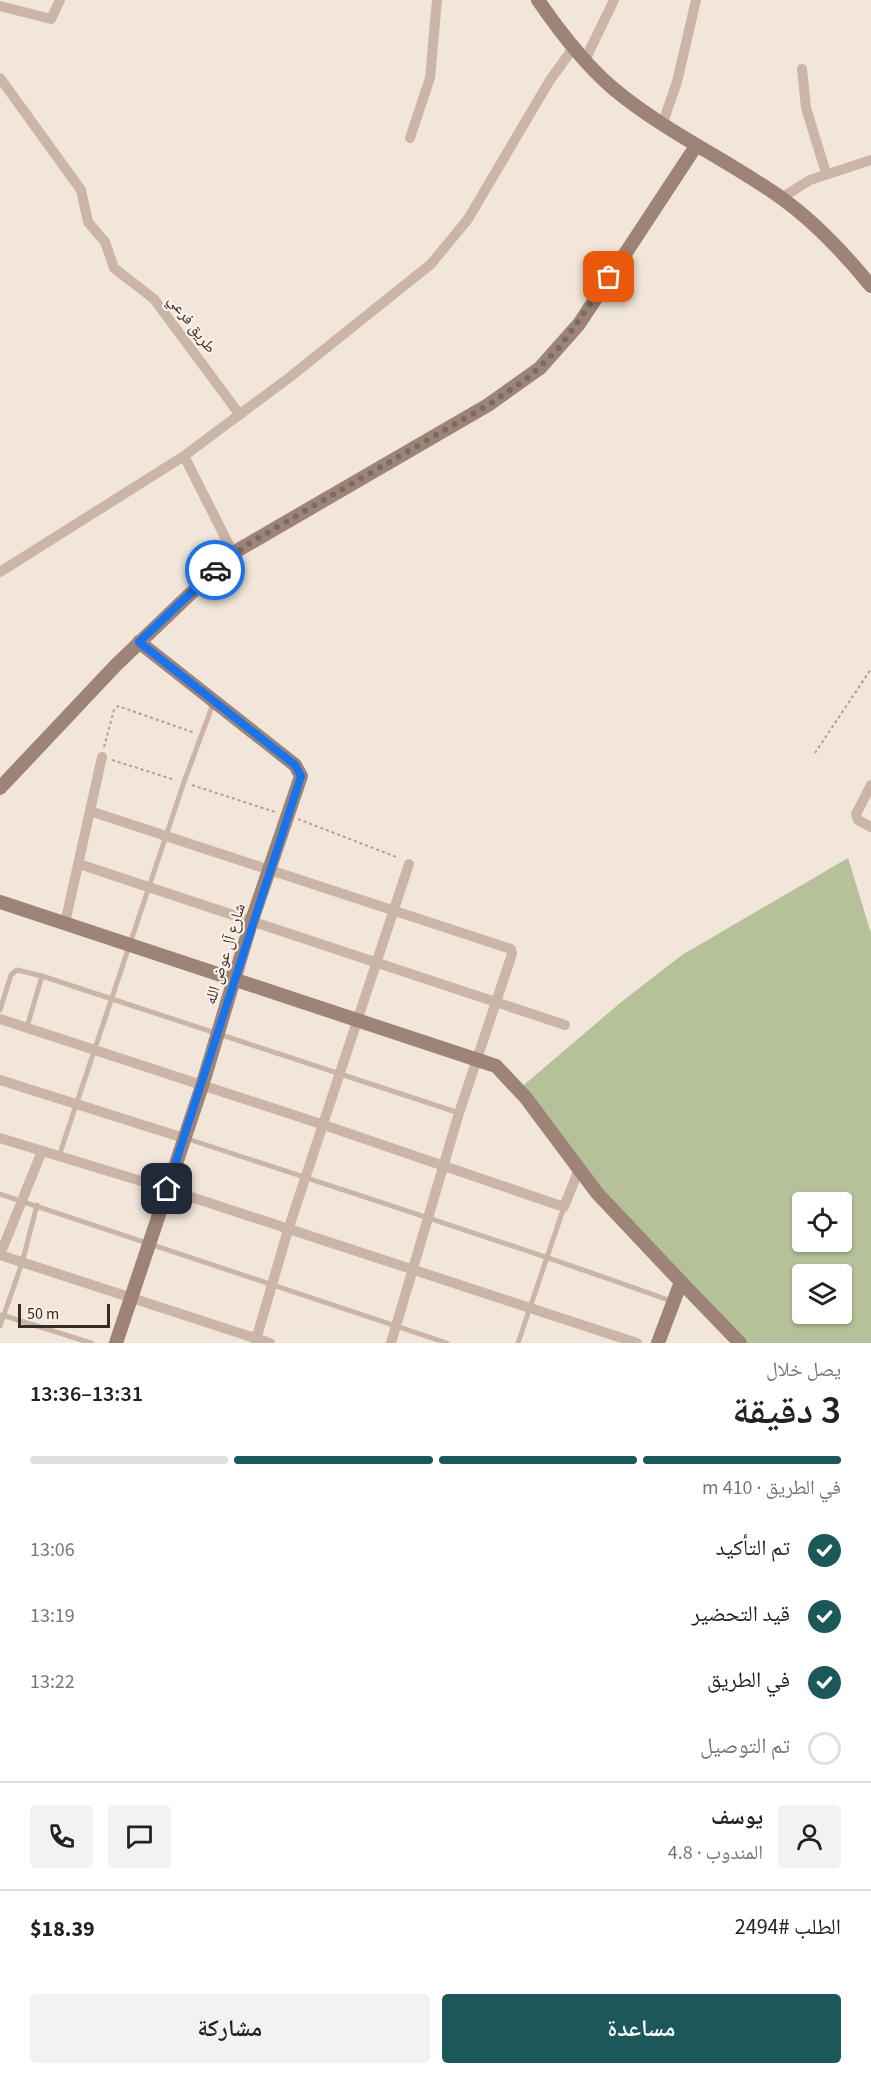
<!DOCTYPE html>
<html lang="ar">
<head>
<meta charset="utf-8">
<style>
	body { margin:0; font-family:"Source Sans 3","Noto Naskh Arabic",sans-serif; background:#f2f2f2; color:#222; direction:rtl; height:100vh; display:flex; flex-direction:column; font-size:22px; white-space:nowrap }
	* { box-sizing:border-box; margin:0 }
	p { font-size:20px; color:#767676 }
	.icon { flex:none; width:33px; height:33px; fill:none; stroke:currentColor; stroke-width:2; stroke-linecap:round; stroke-linejoin:round }
	.map { position:relative; height:1343px; overflow:hidden; direction:ltr }
	.panel { display:flex; flex-direction:column; background:#fff; flex:1 }
	.panel>* { flex:none }
	.buttons { position:absolute; left:792px; top:1192px; display:grid; gap:12px }
	.buttons a { display:grid; place-items:center; width:60px; height:60px; border-radius:6px; background:#fff; box-shadow:0 2px 4px #0004; font-size:30px }
	.scale { position:absolute; left:18px; bottom:15px; width:92px; box-sizing:border-box; padding-left:6px; border:3px solid #362b27; border-top:0; font-size:16px; line-height:21px; white-space:nowrap; color:#362b27; -webkit-text-stroke:4px #faf0e7; paint-order:stroke }
	.pin { position:absolute; display:grid; place-items:center; width:51px; height:51px; color:#fff; margin:-26px; border-radius:12px; box-shadow:0 3px 9px #0006 }
	.courier { position:absolute; display:grid; place-items:center; width:60px; height:60px; margin:-30px; border:4px solid #1a73e8; border-radius:50%; background:#fff; color:#222; box-shadow:0 2px 8px #0007 }
	.headline em { font-style:normal; font-weight:600 }
	.headline div { display:flex; flex-direction:column-reverse }
	.headline { display:flex; align-items:center; justify-content:space-between; height:102px; padding:0 30px }
	h1 { font-size:39px; font-weight:600; line-height:45px }
	.bar { display:grid; grid-template-columns:repeat(4,1fr); gap:9px 6px; align-content:center; height:72px; padding:0 30px }
	.bar i { height:8px; border-radius:4px; background:#e0e0e0 }
	.bar .current { background:#1c5859 }
	.bar p { grid-column:span 4 }
	.line { display:flex; align-items:center; gap:15px; padding:0 30px; border-top:2px solid #e0e0e0 }
	.line div { flex:1 }
	.round { display:grid; place-items:center; flex:none; width:63px; height:63px; border-radius:6px; background:#f2f2f2 }
	ol { padding:0 30px; list-style:none }
	li { display:flex; align-items:center; gap:18px; height:66px }
	li p { margin-inline-start:auto }
	li .icon { padding:6px; border-radius:50%; background:#1c5859; color:#fff; stroke-width:4 }
	li:last-child { color:#767676 }
	li i { width:33px; height:33px; border:3px solid #e0e0e0; border-radius:50% }
	.primary-button { display:flex; gap:12px; margin-top:auto; padding:12px 30px }
	.primary-button a { flex:1; height:69px; border-radius:6px; background:#1c5859; color:#fff; font-size:24px; font-weight:600; line-height:69px; text-align:center }
	.primary-button a+a { background:#f2f2f2; color:#222 }
	.map>svg:first-child { display:block }
</style>
</head>
<body>
<div class="map">
<svg width="871" height="1343" viewBox="0 0 871 1343">
	<rect width="100%" height="100%" fill="#f2e6da"/>
	<!-- green -->
	<path fill="#b6c19a" fill-rule="evenodd" d="M 848,858 L 871,933 L 871,1343 L 743,1343 L 594,1188 L 518,1090 L 620,1003 L 682,955 ZM 802,1203 L 842,1203 L 842,1242 L 802,1242 ZM 802,1275 L 842,1275 L 842,1314 L 802,1314 Z"/>
	<g fill="none" stroke-linecap="round" stroke-linejoin="round">
		<!-- path -->
		<g stroke="#b69e90" stroke-width="2" stroke-dasharray="3 3" stroke-linecap="butt">
			<polyline points="104,747 114,710 118,706 195,733"/>
			<polyline points="815,753 871,669"/>
			<polyline points="112,760 175,780"/>
			<polyline points="192,785 275,812"/>
			<polyline points="298,819 399,858"/>
		</g>
		<!-- lane -->
		<g stroke="#cab5a6" stroke-width="5">
			<polyline points="0,1010 11,975 17,970 42,976 459,1113"/>
			<polyline points="27,1027 42,976"/>
			<path d="M 185,1138 C 348,1192 511,1243 671,1301"/>
			<polyline points="59,1156 184,782 213,704"/>
			<polyline points="0,1194 447,1343"/>
			<polyline points="2,1315 91,1343"/>
			<polyline points="0,1326 22,1263 37,1205"/>
			<polyline points="518,1343 564,1207"/>
		</g>
		<!-- street -->
		<g stroke="#cab5a6" stroke-width="10">
			<polyline points="0,6 51,19 60,0"/>
			<polyline points="585,60 614,0"/>
			<polyline points="802,69 806,108 826,173"/>
			<polyline points="0,78 81,190 88,222 105,242 114,268 154,299 240,415"/>
			<polyline points="662,125 677,82 696,0"/>
			<polyline points="410,138 430,78 437,0"/>
			<polyline points="781,198 810,180 871,160"/>
			<polyline points="184,456 233,553"/>
			<polyline points="0,572 184,456 290,377 431,264 468,219 550,80 574,47"/>
			<polyline points="871,785 856,814 858,820 871,827"/>
			<polyline points="90,811 511,949 512,954 459,1113 391,1343"/>
			<polyline points="79,864 565,1025"/>
			<polyline points="65,923 102,757"/>
			<polyline points="0,1019 324,1125 564,1207 579,1169"/>
			<polyline points="0,1080 184,1138"/>
			<polyline points="0,1138 167,1189 637,1343"/>
			<polyline points="0,1255 270,1343"/>
			<polyline points="0,1255 42,1151"/>
			<polyline points="255,1343 288,1230 409,864"/>
		</g>
		<!-- secondary -->
		<g stroke="#9e8377" stroke-width="14">
			<path d="M 538,0 C 560,32 585,65 615,90 C 666,132 726,159 780,197 C 814,221 844,253 871,286"/>
			<polyline points="0,788 116,665 233,553 488,405 540,368 579,324 696,146"/>
			<polyline points="0,902 496,1066 526,1098 597,1193 681,1282 658,1343"/>
			<polyline points="681,1282 740,1343"/>
			<polyline points="116,1343 202,1086 251,923 301,776 295,765 139,642"/>
		</g>
	</g>
	<g fill="none" stroke-linecap="round" stroke-linejoin="round">
		<!-- done -->
		<polyline stroke="#786c66" stroke-width="6" stroke-dasharray="0 10.8" points="215,570 251,542 488,405 529,377 560,347 609,277"/>
		<!-- route -->
		<polyline stroke="#1a73e8" stroke-width="8" points="167,1189 301,776 295,765 139,642 215,570"/>
	</g>
	<g text-anchor="middle" dominant-baseline="central" stroke-width="4.5" stroke-linejoin="round" paint-order="stroke">
		<!-- street labels -->
		<g font-size="16" fill="#362b27" stroke="#faf0e7">
			<text transform="translate(192 324) rotate(53)">طريق فرعي</text>
			<text transform="translate(225 954) rotate(-73)">شارع آل عوض الله</text>
		</g>
	</g>
</svg>
<div class="buttons">
<a><svg class="icon" aria-label="locate" viewBox="0 0 24 24"><circle cx="12" cy="12" r="6"/><path d="M12 2v4M12 18v4M2 12h4M18 12h4"/></svg></a>
<a><svg class="icon" aria-label="layers" viewBox="0 0 24 24"><path d="M12 4l9 5-9 5-9-5zM3 14l9 5 9-5"/></svg></a>
</div>
<div class="scale">50 m</div>
<div class="pin" style="left:609px;top:277px;background:#ea580c"><svg class="icon" aria-label="bag" viewBox="0 0 24 24"><path d="M5 8h14l-1 12H6zM9 8a3 3 0 0 1 6 0"/></svg></div>
<div class="pin" style="left:167px;top:1189px;background:#1f2937"><svg class="icon" aria-label="home" viewBox="0 0 24 24"><path d="M3 11l9-7 9 7M6 9v11h12V9"/></svg></div>
<div class="courier" style="left:215px;top:570px"><svg class="icon" aria-label="car" viewBox="0 0 24 24"><path d="M5 17H2v-5l4-1 3-4h7l3 4 3 1v5h-3M9 17h6M6 11h13"/><circle cx="7" cy="17" r="2"/><circle cx="17" cy="17" r="2"/></svg></div>
</div>
<section class="panel">
<div class="headline"><div><h1>3 دقيقة</h1><p>يصل خلال</p></div><em>13:31–13:36</em></div>
<div class="bar"><i class="current"></i><i class="current"></i><i class="current"></i><i></i><p>في الطريق · 410 m</p></div>
<ol>
<li><svg class="icon" aria-label="check" viewBox="0 0 24 24"><path d="M5 12l5 5 9-10"/></svg>تم التأكيد<p>13:06</p></li>
<li><svg class="icon" aria-label="check" viewBox="0 0 24 24"><path d="M5 12l5 5 9-10"/></svg>قيد التحضير<p>13:19</p></li>
<li><svg class="icon" aria-label="check" viewBox="0 0 24 24"><path d="M5 12l5 5 9-10"/></svg>في الطريق<p>13:22</p></li>
<li><i></i>تم التوصيل</li>
</ol>
<div class="line" style="height:108px"><a class="round"><svg class="icon" aria-label="person" viewBox="0 0 24 24"><circle cx="12" cy="8" r="4"/><path d="M4 21q1-7 8-7t8 7"/></svg></a><div><b>يوسف</b><p>المندوب · 4.8</p></div><a class="round"><svg class="icon" aria-label="chat" viewBox="0 0 24 24"><path d="M4 5h16v11H9l-5 4z"/></svg></a><a class="round"><svg class="icon" aria-label="phone" viewBox="0 0 24 24"><path d="M5 4h4l2 5-3 2q2 4 5 5l2-3 5 2v4C11 20 4 13 5 4z"/></svg></a></div>
<div class="line" style="height:78px"><div>الطلب #2494</div><b>$18.39</b></div>
<div class="primary-button"><a>مساعدة</a><a>مشاركة</a></div>
</section>
</body>
</html>
